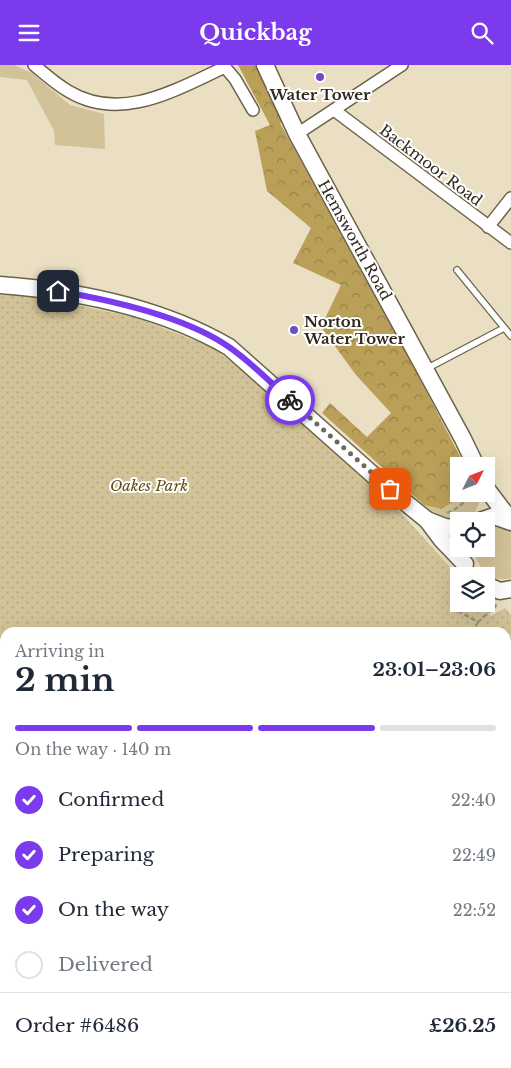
<!DOCTYPE html>
<html lang="en">
<head>
<meta charset="utf-8">
<style>
	body { margin:0; font-family:"Libre Baskerville",serif; background:#f6f6f7; color:#1f2937; height:100vh; display:flex; flex-direction:column; font-size:19px; white-space:nowrap }
	* { box-sizing:border-box; margin:0 }
	p { font-size:16px; color:#747a83 }
	.icon { flex:none; width:28px; height:28px; fill:none; stroke:currentColor; stroke-width:2; stroke-linecap:round; stroke-linejoin:round }
	.map { position:relative; flex:1; overflow:hidden }
	.details { position:absolute; left:0px; top:562px; width:511px; height:441px; display:flex; flex-direction:column; background:#fff; border-radius:15px 15px 0 0; box-shadow:0 5px 20px #0002 }
	.details>* { flex:none }
	.needle { width:32px; rotate:48deg }
	.fabs { position:absolute; left:450px; top:392px; display:grid; gap:10px }
	.fabs a { display:grid; place-items:center; width:45px; height:45px; border-radius:0px; background:#fff; box-shadow:0 5px 20px #0002; font-size:25px }
	.pin { position:absolute; display:grid; place-items:center; width:42px; height:42px; color:#fff; margin:-21px; border-radius:10px; box-shadow:0 2px 8px #0006 }
	.courier { position:absolute; display:grid; place-items:center; width:50px; height:50px; margin:-25px; border:4px solid #7c3aed; border-radius:50%; background:#fff; color:#222; box-shadow:0 1px 6px #0007 }
	.headline em { font-style:normal; font-weight:700 }
	.headline div { display:flex; flex-direction:column-reverse }
	.headline { display:flex; align-items:center; justify-content:space-between; height:85px; padding:0 15px }
	h1 { font-size:32px; font-weight:700; line-height:38px }
	.bar { display:grid; grid-template-columns:repeat(4,1fr); gap:8px 5px; align-content:center; height:60px; padding:0 15px }
	.bar i { height:6px; border-radius:4px; background:#e0e1e3 }
	.bar .current { background:#7c3aed }
	.bar p { grid-column:span 4 }
	.line { display:flex; align-items:center; gap:12px; padding:0 15px; border-top:1px solid #e0e1e3 }
	.line div { flex:1 }
	ol { padding:0 15px; list-style:none }
	li { display:flex; align-items:center; gap:15px; height:55px }
	li p { margin-inline-start:auto }
	li .icon { padding:5px; border-radius:50%; background:#7c3aed; color:#fff; stroke-width:4 }
	li:last-child { color:#747a83 }
	li i { width:28px; height:28px; border:2px solid #e0e1e3; border-radius:50% }
	header { display:flex; justify-content:space-between; align-items:center; height:65px; padding:0 15px; background:#7c3aed; color:#fff; font-size:22px; font-weight:700 }
	.map>svg:first-child { display:block }
</style>
</head>
<body>
<header><svg class="icon" aria-label="menu" viewBox="0 0 24 24"><path d="M4 6h16M4 12h16M4 18h16"/></svg>Quickbag<svg class="icon" aria-label="search" viewBox="0 0 24 24"><circle cx="10" cy="10" r="6"/><path d="M15 15l6 6"/></svg></header>
<div class="map">
<svg width="511" height="1003" viewBox="0 0 511 1003">
	<defs>
		<pattern id="forest-crowns" width="20" height="18" patternUnits="userSpaceOnUse" patternTransform="scale(1.25)"><rect width="20" height="18" fill="#b99f57"/><path d="M2 6a3 3 0 1 1 6 0M12 15a3 3 0 1 1 6 0" fill="none" stroke="#978247"/></pattern>
		<pattern id="park-dots" width="8" height="8" patternUnits="userSpaceOnUse" patternTransform="scale(1.25)"><rect width="8" height="8" fill="#d2c297"/><path d="M2 2h.1M6 6h.1" fill="none" stroke="#b5a782" stroke-width="1.8" stroke-linecap="round"/></pattern>
	</defs>
	<rect width="100%" height="100%" fill="#eadfc2"/>
	<!-- grass -->
	<g fill="#d2c297">
		<polygon points="0,0 14,0 32,8 70,40 104,49 105,84 55,80 54,66 27,15 0,12"/>
		<polygon points="468,429 475,429 479,438 475,448 466,456 446,457 424,440 441,444"/>
		<path d="M 495,460 L 502,461 L 511,466 L 511,513 C 492,519 476,502 474,484 L 486,484 L 486,464 Z"/>
	</g>
	<!-- forest -->
	<g fill="url(#forest-crowns)">
		<polygon points="238,0 256,0 282,56 280,58 411,297 465,401 459,401 459,429 468,429 441,444 424,440 322,348 330,338 367,372 391,348 356,310 321,262 341,220 293,198 311,163 267,126 255,66 270,60"/>
		<polygon points="511,845 511,949 506,945 506,846"/>
	</g>
	<!-- park -->
	<polygon fill="url(#park-dots)" points="26,229 137,253 212,282 247,308 402,449 459,512 459,539 481,539 491,551 505,543 511,550 511,845 506,846 506,568 5,568 5,999 27,999 27,1003 0,1003 0,230"/>
	<g fill="none" stroke-linecap="round" stroke-linejoin="round">
		<defs>
			<g id="lane">
				<polyline points="457,205 511,271"/>
				<polyline points="426,304 504,263"/>
				<polyline points="0,689 5,689"/>
				<polyline points="506,865 511,867"/>
				<polyline points="0,989 5,986"/>
			</g>
			<g id="street">
				<path d="M 34,0 C 45,9 56,19 68,26 C 121,58 175,25 225,2"/>
				<polyline points="223,0 235,14 253,45"/>
				<polyline points="334,45 511,178"/>
				<polyline points="297,69 402,0"/>
				<polyline points="488,162 511,133"/>
			</g>
			<g id="secondary">
				<polyline points="265,0 297,69 463,374 476,401"/>
				<path d="M 0,220 C 79,226 160,242 229,282 L 390,425 L 427,455 L 442,475 L 465,499"/>
				<polyline points="486,423 511,456"/>
				<polyline points="427,455 445,462 459,464"/>
				<polyline points="480,456 494,451 511,457"/>
				<polyline points="486,520 500,526 511,524"/>
			</g>
		</defs>
		<!-- lane casing -->
		<use href="#lane" stroke="#6b6249" stroke-width="8"/>
		<!-- street casing -->
		<use href="#street" stroke="#6b6249" stroke-width="14"/>
		<!-- secondary casing -->
		<use href="#secondary" stroke="#6b6249" stroke-width="19"/>
		<!-- path -->
		<g stroke="#9d957f" stroke-width="2.5" stroke-dasharray="5 2.5" stroke-linecap="butt">
			<polyline points="447,448 457,443 473,429"/>
			<polyline points="466,539 460,547 478,557 495,542 496,539"/>
			<polyline points="472,568 478,557"/>
		</g>
		<!-- lane -->
		<use href="#lane" stroke="#fff" stroke-width="5.5"/>
		<!-- street -->
		<use href="#street" stroke="#fff" stroke-width="11"/>
		<!-- secondary -->
		<use href="#secondary" stroke="#fff" stroke-width="16"/>
	</g>
	<g fill="none" stroke-linecap="round" stroke-linejoin="round">
		<!-- done -->
		<polyline stroke="#6f6957" stroke-width="5" stroke-dasharray="0 9" points="290,335 390,424"/>
		<!-- route -->
		<path stroke="#7c3aed" stroke-width="6" d="M 58,226 C 110,235 186,252 229,282 C 251,297 270,317 290,335"/>
	</g>
	<!-- markers -->
	<g fill="#6b4dc6" stroke="#fff" stroke-width="2">
		<circle cx="320" cy="12" r="5"/>
		<circle cx="294" cy="265" r="5"/>
	</g>
	<g text-anchor="middle" dominant-baseline="central" stroke-width="4" stroke-linejoin="round" paint-order="stroke">
		<!-- poi labels -->
		<g font-size="15" font-weight="bold" fill="#2d291e" stroke="#fff">
			<text x="320" y="29">Water Tower</text>
			<text x="304" y="256" text-anchor="start">Norton<tspan x="304" dy="17">Water Tower</tspan></text>
		</g>
		<!-- street labels -->
		<g font-size="15" fill="#2d291e" stroke="#fff">
			<text transform="translate(431 100) rotate(37)">Backmoor Road</text>
			<text transform="translate(355 175) rotate(61)">Hemsworth Road</text>
		</g>
		<!-- park labels -->
		<g font-size="15" font-style="italic" fill="#614f17" stroke="#fff">
			<text x="149" y="420">Oakes Park</text>
		</g>
	</g>
</svg>
<div class="fabs">
<a><svg class="needle" viewBox="-14 -14 28 28"><path d="M0-13l5 13h-10z" fill="#e53935"/><path d="M0 13l5-13h-10z" fill="#747a83"/></svg></a>
<a><svg class="icon" aria-label="locate" viewBox="0 0 24 24"><circle cx="12" cy="12" r="6"/><path d="M12 2v4M12 18v4M2 12h4M18 12h4"/></svg></a>
<a><svg class="icon" aria-label="layers" viewBox="0 0 24 24"><path d="M12 4l9 5-9 5-9-5zM3 14l9 5 9-5"/></svg></a>
</div>
<div class="pin" style="left:390px;top:424px;background:#ea580c"><svg class="icon" aria-label="bag" viewBox="0 0 24 24"><path d="M5 8h14l-1 12H6zM9 8a3 3 0 0 1 6 0"/></svg></div>
<div class="pin" style="left:58px;top:226px;background:#1f2937"><svg class="icon" aria-label="home" viewBox="0 0 24 24"><path d="M3 11l9-7 9 7M6 9v11h12V9"/></svg></div>
<div class="courier" style="left:290px;top:335px"><svg class="icon" aria-label="bike" viewBox="0 0 24 24"><circle cx="6" cy="16" r="4"/><circle cx="18" cy="16" r="4"/><path d="M6 16l4-8h5l3 8M10 8l3 8H6M13 5h3"/></svg></div>
<section class="details">
<div class="headline"><div><h1>2 min</h1><p>Arriving in</p></div><em>23:01–23:06</em></div>
<div class="bar"><i class="current"></i><i class="current"></i><i class="current"></i><i></i><p>On the way · 140 m</p></div>
<ol>
<li><svg class="icon" aria-label="check" viewBox="0 0 24 24"><path d="M5 12l5 5 9-10"/></svg>Confirmed<p>22:40</p></li>
<li><svg class="icon" aria-label="check" viewBox="0 0 24 24"><path d="M5 12l5 5 9-10"/></svg>Preparing<p>22:49</p></li>
<li><svg class="icon" aria-label="check" viewBox="0 0 24 24"><path d="M5 12l5 5 9-10"/></svg>On the way<p>22:52</p></li>
<li><i></i>Delivered</li>
</ol>
<div class="line" style="height:65px"><div>Order #6486</div><b>£26.25</b></div>
</section>
</div>
</body>
</html>
